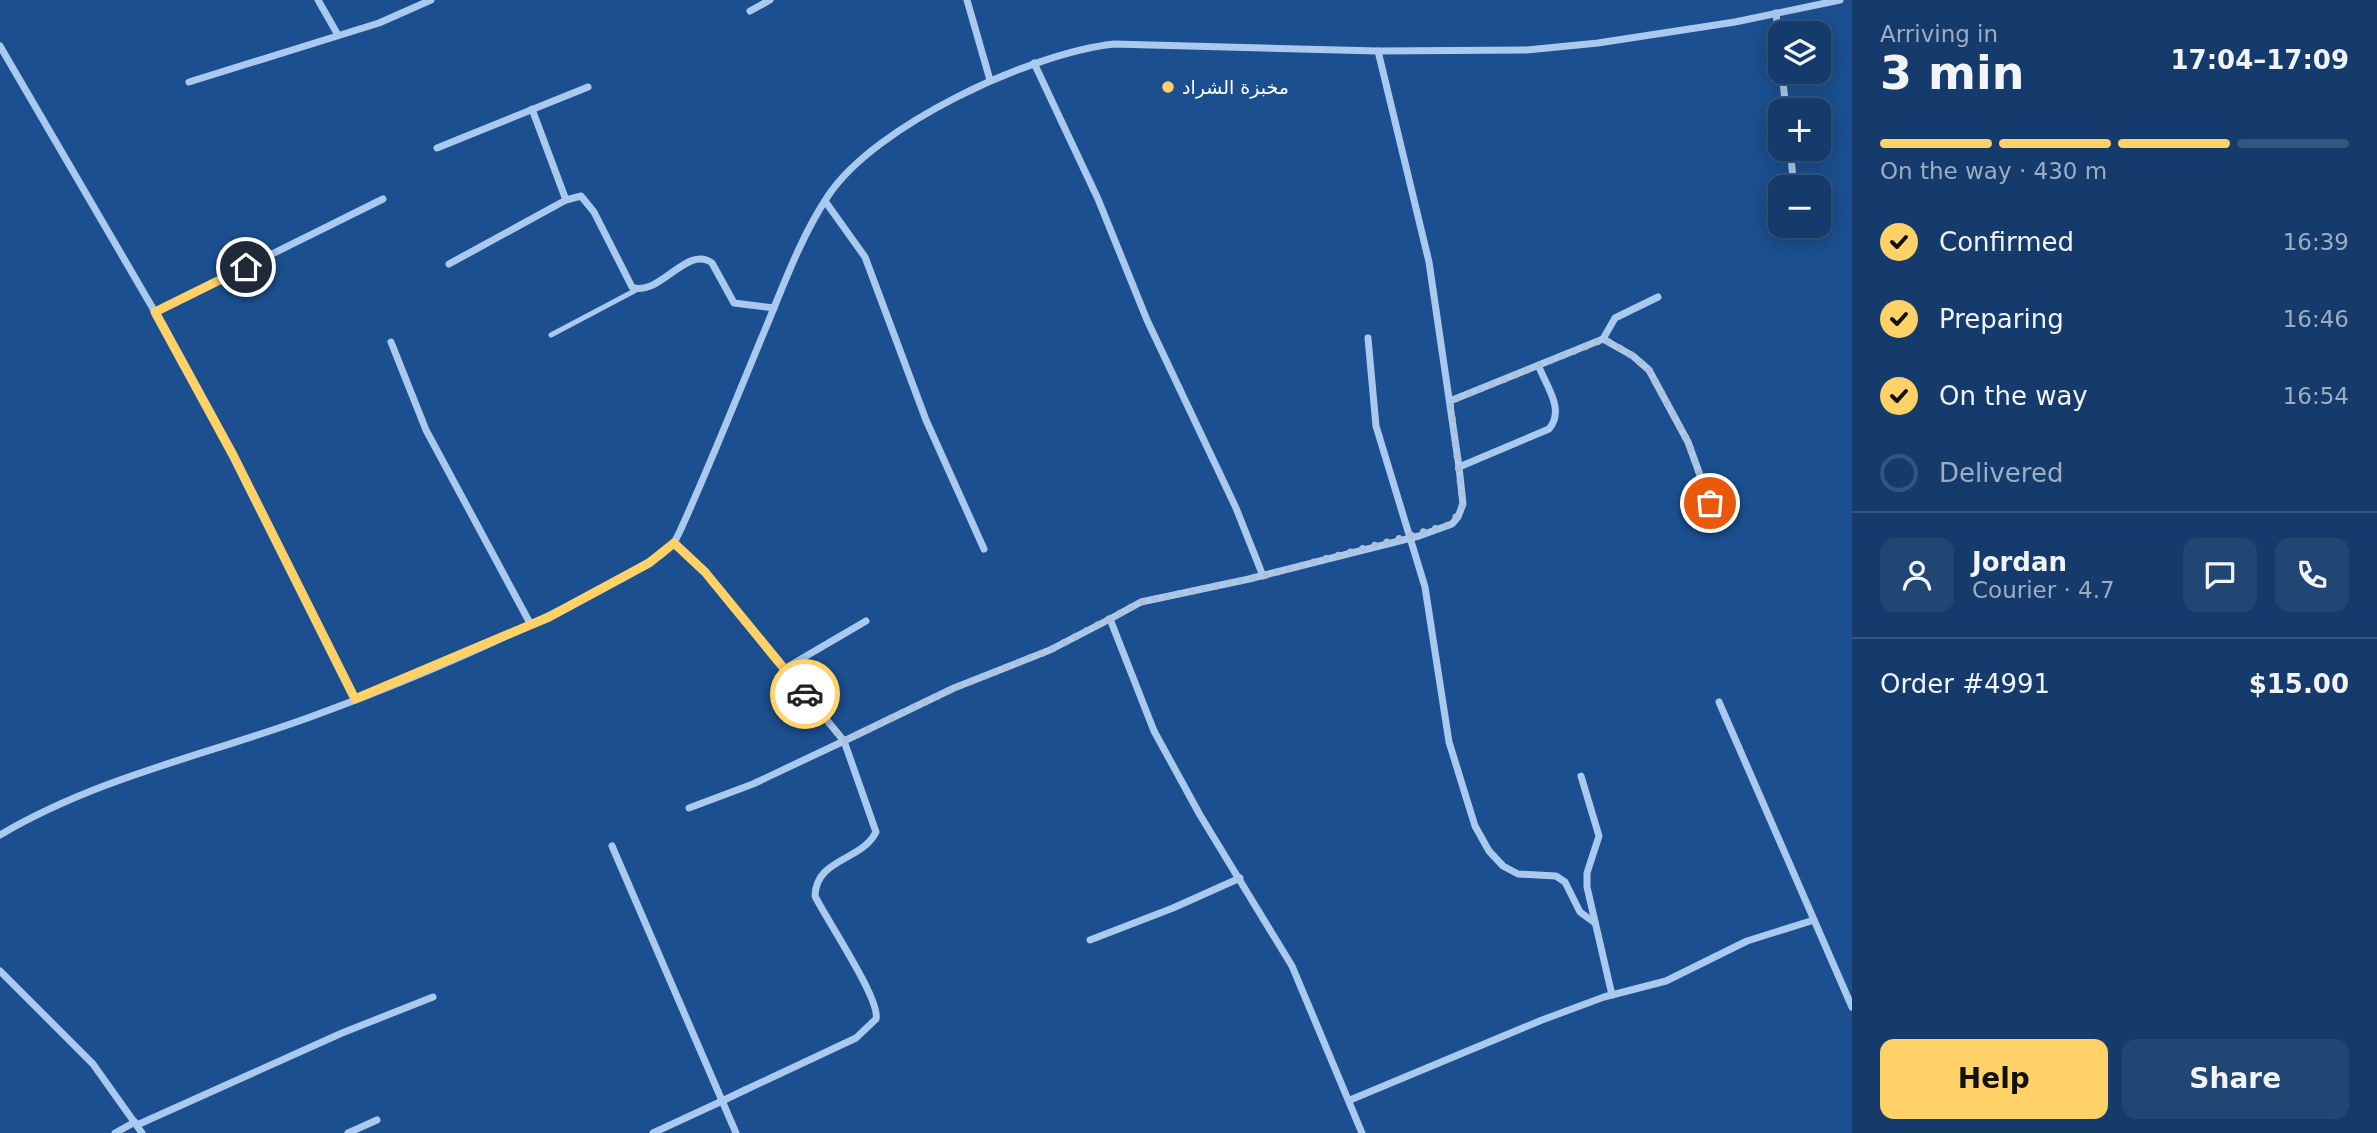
<!DOCTYPE html>
<html lang="en">
<head>
<meta charset="utf-8">
<style>
	body { margin:0; font-family:"DejaVu Sans","Noto Sans Arabic",sans-serif; background:#214673; color:#f1f3f6; height:100vh; display:flex; flex-direction:column; font-size:26px; white-space:nowrap }
	* { box-sizing:border-box; margin:0 }
	p { font-size:23px; color:#9dadc1 }
	.icon { flex:none; width:38px; height:38px; fill:none; stroke:currentColor; stroke-width:2; stroke-linecap:round; stroke-linejoin:round }
	.map { position:relative; flex:1; overflow:hidden }
	.details { display:flex; flex-direction:column; background:#143b6b; width:525px }
	.details>* { flex:none }
	.fabs { position:absolute; left:1768px; top:21px; display:grid; gap:14px }
	.fabs a { display:grid; place-items:center; width:63px; height:63px; border-radius:14px; background:#143b6b; box-shadow:0 4px 18px #0003,0 0 0 2px #33557e; font-size:35px }
	.pin { position:absolute; display:grid; place-items:center; width:60px; height:60px; color:#fff; margin:-30px; border:4px solid #fff; border-radius:50%; box-shadow:0 2px 7px #0007 }
	.courier { position:absolute; display:grid; place-items:center; width:70px; height:70px; margin:-35px; border:5px solid #ffd166; border-radius:50%; background:#fff; color:#222; box-shadow:0 2px 9px #0007 }
	.head em { font-style:normal; font-weight:600 }
	.head div { display:flex; flex-direction:column-reverse }
	.head { display:flex; align-items:center; justify-content:space-between; height:119px; padding:0 28px }
	h1 { font-size:46px; font-weight:600; line-height:52px }
	.bar { display:grid; grid-template-columns:repeat(4,1fr); gap:10px 7px; align-content:center; height:84px; padding:0 28px }
	.bar i { height:9px; border-radius:5px; background:#33557e }
	.bar .on { background:#ffd166 }
	.bar p { grid-column:span 4 }
	.line { display:flex; align-items:center; gap:18px; padding:0 28px; border-top:2px solid #33557e }
	.line div { flex:1 }
	.round { display:grid; place-items:center; flex:none; width:74px; height:74px; border-radius:14px; background:#214673 }
	ol { padding:0 28px; list-style:none }
	li { display:flex; align-items:center; gap:21px; height:77px }
	li p { margin-inline-start:auto }
	li .icon { padding:7px; border-radius:50%; background:#ffd166; color:#111; stroke-width:4 }
	li:last-child { color:#9dadc1 }
	li i { width:38px; height:38px; border:4px solid #33557e; border-radius:50% }
	.action { display:flex; gap:14px; margin-top:auto; padding:14px 28px }
	.action a { flex:1; height:80px; border-radius:14px; background:#ffd166; color:#111; font-size:28px; font-weight:600; line-height:80px; text-align:center }
	.action a+a { background:#214673; color:#f1f3f6 }
	main { display:flex; flex:1; min-height:0 }
	.map>svg:first-child { display:block }
</style>
</head>
<body>
<main>
<div class="map">
<svg width="1852" height="1133" viewBox="0 0 1852 1133">
	<rect width="100%" height="100%" fill="#1b4f8f"/>
	<g fill="none" stroke-linecap="round" stroke-linejoin="round">
		<!-- lane -->
		<polyline stroke="#a9c9ee" stroke-width="5" points="551,335 638,289"/>
		<!-- street -->
		<g stroke="#a9c9ee" stroke-width="7">
			<polyline points="318,0 338,35"/>
			<polyline points="967,0 990,80"/>
			<polyline points="750,11 770,0"/>
			<polyline points="1776,13 1780,52"/>
			<polyline points="0,46 155,312 233,455 355,699"/>
			<polyline points="1034,63 1098,199 1147,320 1236,508 1263,576"/>
			<polyline points="1782,72 1786,110"/>
			<polyline points="189,82 379,23 431,0"/>
			<polyline points="532,109 566,200"/>
			<polyline points="437,148 588,87"/>
			<polyline points="1790,149 1794,187"/>
			<polyline points="825,201 865,257 926,420 984,549"/>
			<path d="M 449,264 L 566,200 L 581,196 L 594,212 L 632,287 C 659,298 687,244 712,263 L 734,303 L 774,308"/>
			<polyline points="155,312 383,199"/>
			<polyline points="1368,338 1376,426 1425,587 1449,742 1475,826 1489,851 1503,866 1518,874 1556,876 1565,882 1580,912 1595,923"/>
			<polyline points="1603,339 1615,318 1658,297"/>
			<polyline points="391,342 426,430 531,625"/>
			<polyline points="1450,401 1603,339 1633,356 1649,370 1688,442 1710,503"/>
			<path d="M 1459,467 L 1549,429 C 1565,410 1547,387 1539,367"/>
			<polyline points="674,543 705,572 844,741 954,688 1050,650 1110,619"/>
			<polyline points="784,669 866,621"/>
			<polyline points="1719,702 1852,1007"/>
			<polyline points="1581,776 1599,836 1587,873 1587,887 1612,995"/>
			<path d="M 689,808 L 753,784 L 844,741 L 876,832 C 862,861 816,858 815,896 C 826,919 881,1000 876,1019 L 856,1038 L 745,1090"/>
			<path d="M 0,835 C 98,777 207,755 313,716 C 433,672 551,620 661,555 L 674,543 L 680,531 C 711,463 738,394 767,325 C 785,281 802,235 828,196 C 875,125 1031,53 1114,44 L 1378,51 L 1527,50 L 1598,43 L 1735,22 L 1840,0"/>
			<polyline points="612,846 736,1133"/>
			<polyline points="1090,940 1173,908 1240,878"/>
			<polyline points="0,971 93,1064 142,1133"/>
			<polyline points="1350,1100 1542,1020 1604,997 1666,981 1747,941 1814,920"/>
			<polyline points="137,1125 342,1033 433,997"/>
			<polyline points="115,1133 135,1122"/>
			<polyline points="348,1133 377,1120"/>
			<polyline points="653,1133 720,1102"/>
			<polyline points="1362,1133 1292,966 1200,815 1154,731 1110,619 1141,602 1249,579 1419,536 1452,524 1458,517 1463,504 1459,467 1429,262 1378,51"/>
		</g>
		<!-- street-bridge -->
		<polyline stroke="#a9c9ee" stroke-width="7" points="720,1102 745,1090"/>
	</g>
	<g fill="none" stroke-linecap="round" stroke-linejoin="round">
		<!-- done -->
		<polyline stroke="#afc1d8" stroke-width="7" stroke-dasharray="0 12.6" points="805,694 844,741 954,688 1050,650 1141,602 1263,576 1452,524 1463,504 1450,401 1604,339 1633,356 1649,370 1688,442 1710,503"/>
		<!-- route -->
		<polyline stroke="#ffd166" stroke-width="9" points="246,267 155,312 233,455 355,699 549,617 649,563 674,543 705,572 805,694"/>
	</g>
	<!-- markers -->
	<circle fill="#ffd166" stroke="#1b4f8f" stroke-width="2.5" cx="1168" cy="87" r="7"/>
	<g text-anchor="middle" dominant-baseline="central" stroke-width="6" stroke-linejoin="round" paint-order="stroke">
		<!-- poi labels -->
		<g font-size="19" fill="#fff" stroke="#1b4f8f" text-anchor="start">
			<text x="1182" y="87">مخبزة الشراد</text>
		</g>
	</g>
</svg>
<div class="fabs">
<a><svg class="icon" aria-label="layers" viewBox="0 0 24 24"><path d="M12 4l9 5-9 5-9-5zM3 14l9 5 9-5"/></svg></a>
<a>+</a>
<a>−</a>
</div>
<div class="pin" style="left:1710px;top:503px;background:#ea580c"><svg class="icon" aria-label="bag" viewBox="0 0 24 24"><path d="M5 8h14l-1 12H6zM9 8a3 3 0 0 1 6 0"/></svg></div>
<div class="pin" style="left:246px;top:267px;background:#1f2937"><svg class="icon" aria-label="home" viewBox="0 0 24 24"><path d="M3 11l9-7 9 7M6 9v11h12V9"/></svg></div>
<div class="courier" style="left:805px;top:694px"><svg class="icon" aria-label="car" viewBox="0 0 24 24"><path d="M5 17H2v-5l4-1 3-4h7l3 4 3 1v5h-3M9 17h6M6 11h13"/><circle cx="7" cy="17" r="2"/><circle cx="17" cy="17" r="2"/></svg></div>
</div>
<section class="details">
<div class="head"><div><h1>3 min</h1><p>Arriving in</p></div><em>17:04–17:09</em></div>
<div class="bar"><i class="on"></i><i class="on"></i><i class="on"></i><i></i><p>On the way · 430 m</p></div>
<ol>
<li><svg class="icon" aria-label="check" viewBox="0 0 24 24"><path d="M5 12l5 5 9-10"/></svg>Confirmed<p>16:39</p></li>
<li><svg class="icon" aria-label="check" viewBox="0 0 24 24"><path d="M5 12l5 5 9-10"/></svg>Preparing<p>16:46</p></li>
<li><svg class="icon" aria-label="check" viewBox="0 0 24 24"><path d="M5 12l5 5 9-10"/></svg>On the way<p>16:54</p></li>
<li><i></i>Delivered</li>
</ol>
<div class="line" style="height:126px"><a class="round"><svg class="icon" aria-label="person" viewBox="0 0 24 24"><circle cx="12" cy="8" r="4"/><path d="M4 21q1-7 8-7t8 7"/></svg></a><div><b>Jordan</b><p>Courier · 4.7</p></div><a class="round"><svg class="icon" aria-label="chat" viewBox="0 0 24 24"><path d="M4 5h16v11H9l-5 4z"/></svg></a><a class="round"><svg class="icon" aria-label="phone" viewBox="0 0 24 24"><path d="M5 4h4l2 5-3 2q2 4 5 5l2-3 5 2v4C11 20 4 13 5 4z"/></svg></a></div>
<div class="line" style="height:91px"><div>Order #4991</div><b>$15.00</b></div>
<div class="action"><a>Help</a><a>Share</a></div>
</section>
</main>
</body>
</html>
